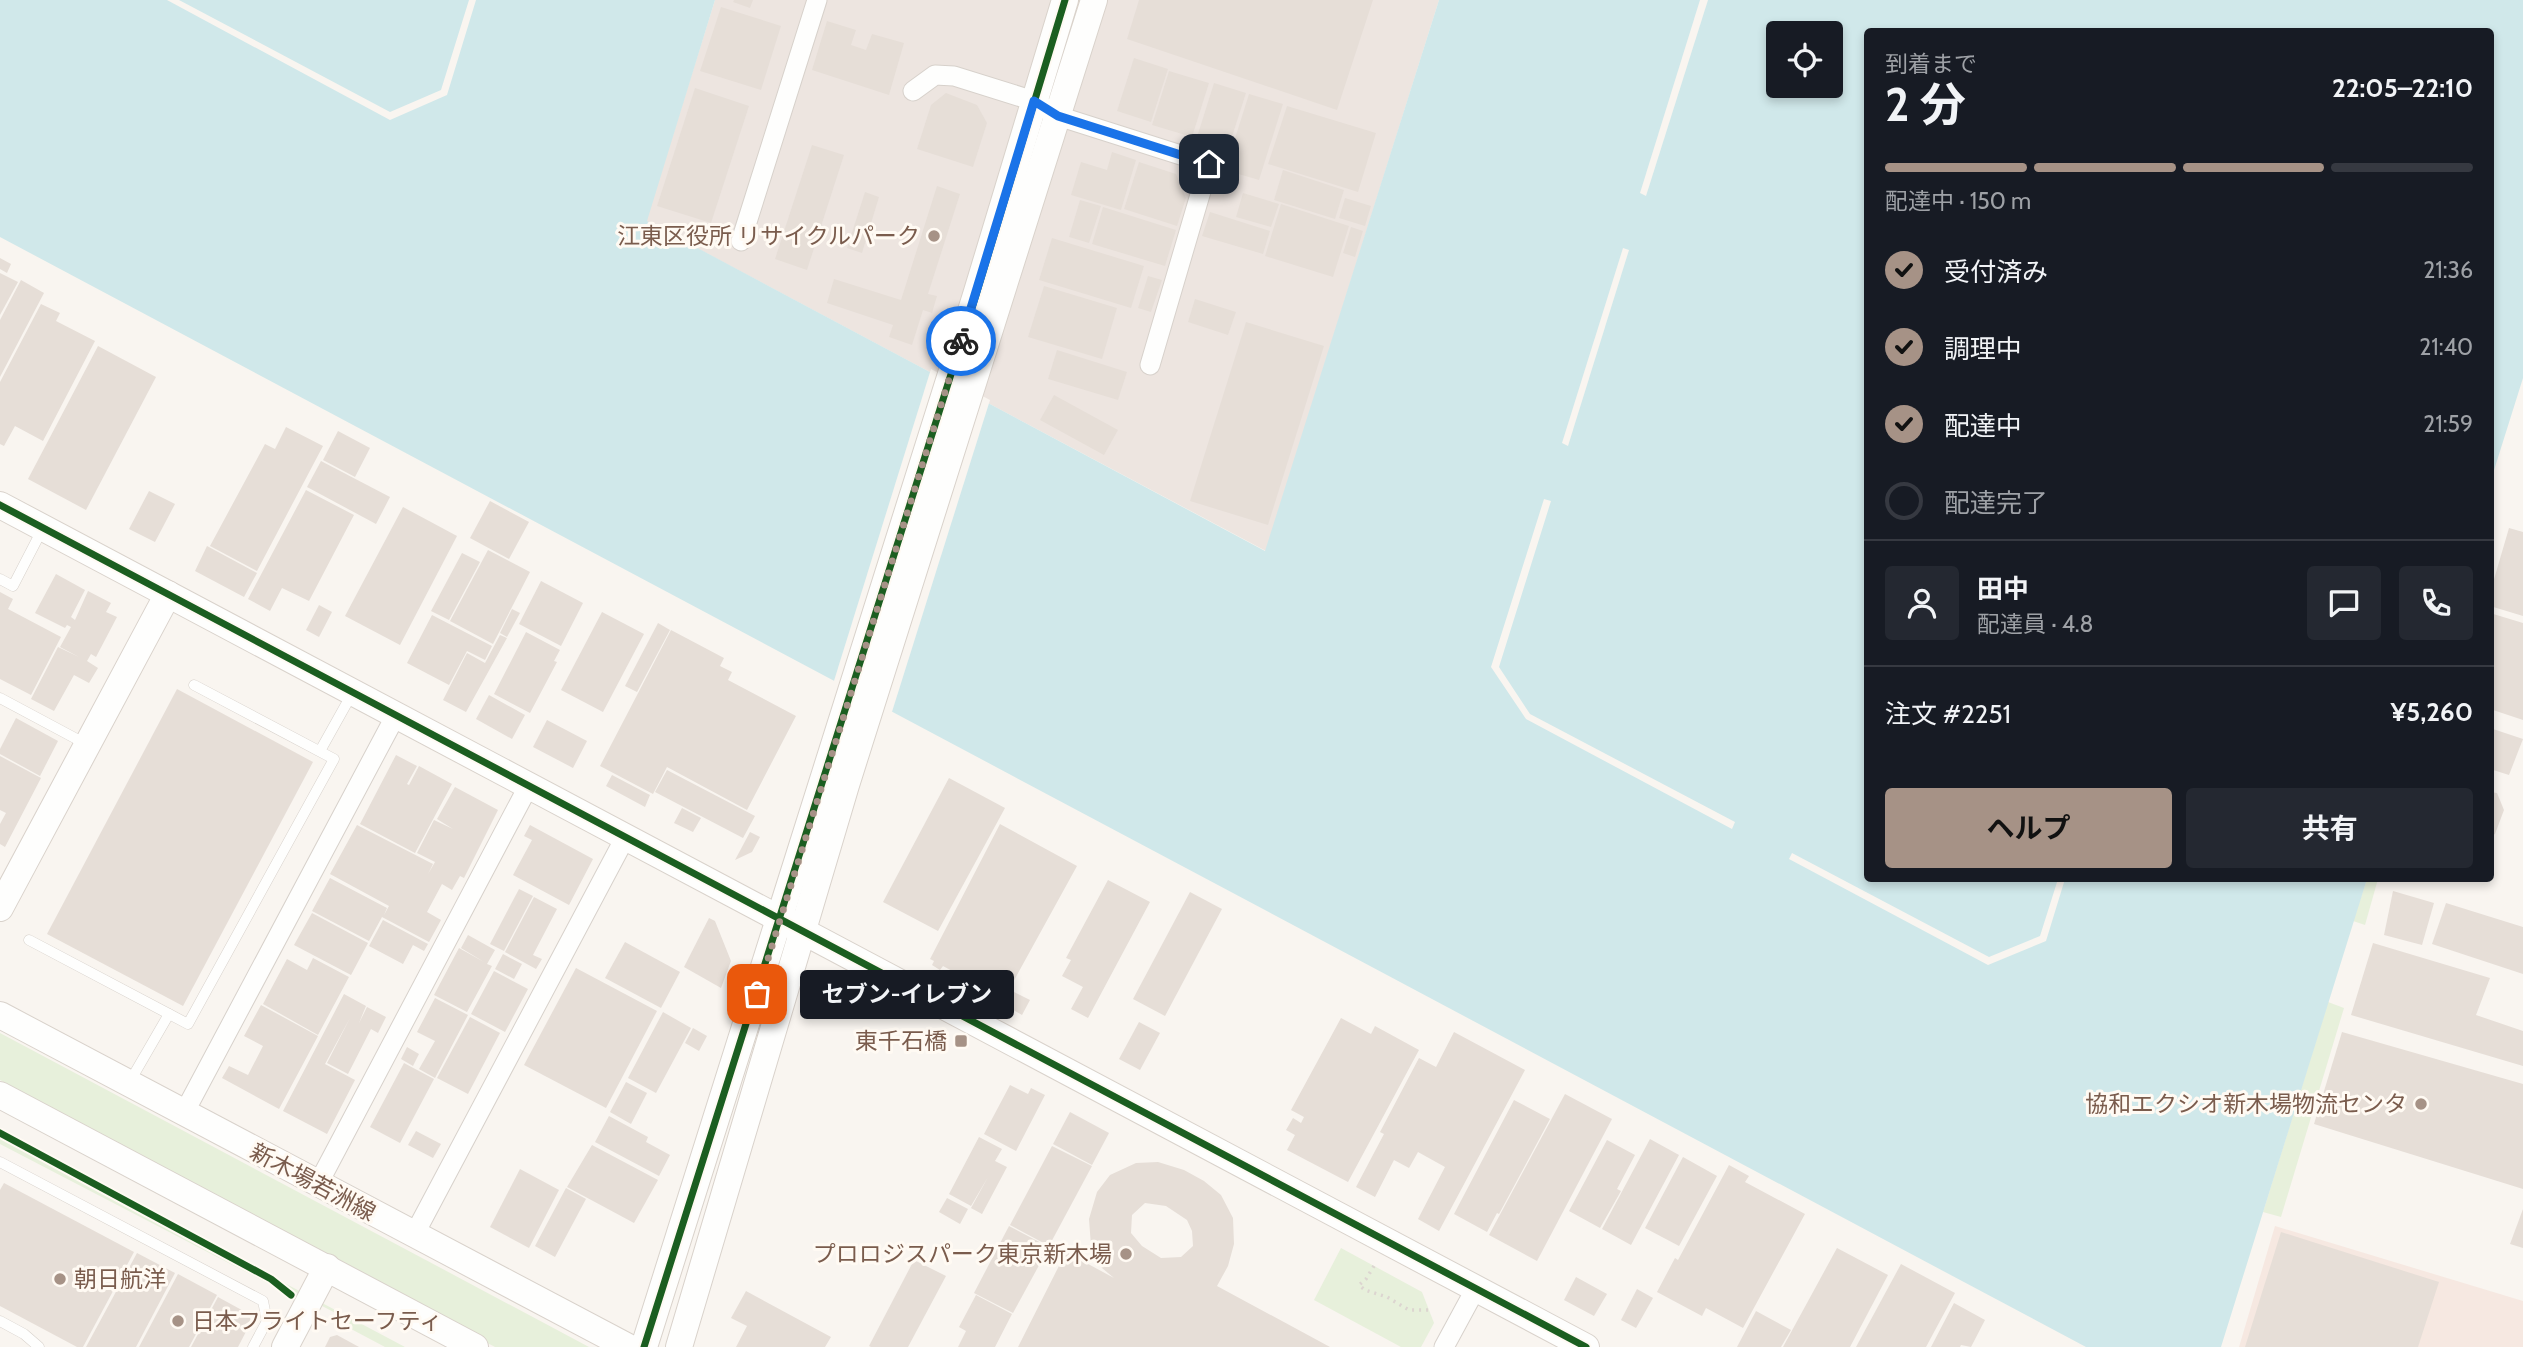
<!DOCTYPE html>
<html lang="ja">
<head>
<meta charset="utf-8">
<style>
	body { margin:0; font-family:Cabin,"Noto Sans JP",sans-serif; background:#242831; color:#f1f3f6; height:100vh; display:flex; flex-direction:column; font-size:26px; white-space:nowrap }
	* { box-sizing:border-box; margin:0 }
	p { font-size:23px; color:#9ea1a6 }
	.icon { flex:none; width:38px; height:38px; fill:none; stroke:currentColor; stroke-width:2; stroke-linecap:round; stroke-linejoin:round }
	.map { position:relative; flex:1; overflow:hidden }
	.side { position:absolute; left:1864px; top:28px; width:630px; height:854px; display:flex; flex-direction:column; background:#171b24; border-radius:7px; box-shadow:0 4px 10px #0003 }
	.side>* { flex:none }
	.fabs { position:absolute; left:1766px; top:21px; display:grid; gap:14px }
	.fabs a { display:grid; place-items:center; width:77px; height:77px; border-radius:7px; background:#171b24; box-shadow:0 4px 10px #0003; font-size:35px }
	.pin { position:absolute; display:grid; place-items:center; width:60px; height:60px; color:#fff; margin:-30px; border-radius:14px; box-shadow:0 4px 10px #0006 }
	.courier { position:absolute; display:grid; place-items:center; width:70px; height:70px; margin:-35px; border:5px solid #1a73e8; border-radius:50%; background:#fff; color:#222; box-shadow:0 2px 9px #0007 }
	.bubble { position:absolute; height:49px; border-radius:7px; background:#171b24; box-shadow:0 4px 10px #0003; font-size:23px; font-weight:700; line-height:49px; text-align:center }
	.overview em { font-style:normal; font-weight:700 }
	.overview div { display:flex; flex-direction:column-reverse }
	.overview { display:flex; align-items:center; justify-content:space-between; height:119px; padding:0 21px }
	h1 { font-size:46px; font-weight:700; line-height:52px }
	.bar { display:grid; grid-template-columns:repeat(4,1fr); gap:10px 7px; align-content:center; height:84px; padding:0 21px }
	.bar i { height:9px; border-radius:5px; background:#363941 }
	.bar .active { background:#a69286 }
	.bar p { grid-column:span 4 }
	.line { display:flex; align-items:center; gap:18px; padding:0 21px; border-top:2px solid #363941 }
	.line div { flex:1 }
	.round { display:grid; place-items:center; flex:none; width:74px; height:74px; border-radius:7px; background:#242831 }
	ol { padding:0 21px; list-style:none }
	li { display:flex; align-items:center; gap:21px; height:77px }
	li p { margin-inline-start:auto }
	li .icon { padding:7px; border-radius:50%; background:#a69286; color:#111; stroke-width:4 }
	li:last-child { color:#9ea1a6 }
	li i { width:38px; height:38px; border:4px solid #363941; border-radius:50% }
	.primary-button { display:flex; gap:14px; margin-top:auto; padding:14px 21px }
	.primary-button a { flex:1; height:80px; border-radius:7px; background:#a69286; color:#111; font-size:28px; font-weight:700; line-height:80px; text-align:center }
	.primary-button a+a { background:#242831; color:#f1f3f6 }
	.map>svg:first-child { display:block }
</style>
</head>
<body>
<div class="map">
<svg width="2523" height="1347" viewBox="0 0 2523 1347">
	<rect width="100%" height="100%" fill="#f9f5f0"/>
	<!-- commercial -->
	<polygon fill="#f6e8e1" points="2275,1226 2523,1301 2523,1347 2239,1347"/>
	<!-- industrial -->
	<polygon fill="#ede5e0" points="715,0 1439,0 1266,551 646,221"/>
	<!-- green -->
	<g fill="#e7f0db">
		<polygon points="2367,879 2378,879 2365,925 2353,921"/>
		<polygon points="2328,1002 2344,1008 2281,1217 2263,1212"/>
		<polygon points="0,1033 589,1347 495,1347 425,1310 0,1080"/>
		<polygon points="0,1132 405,1347 385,1347 336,1321 343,1317 267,1277 269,1284 0,1144"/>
		<polygon points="1341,1248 1422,1292 1434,1323 1421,1347 1401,1347 1314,1300"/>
	</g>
	<!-- water -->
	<path fill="#d0e8ea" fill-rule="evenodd" d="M 0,0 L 715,0 L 647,221 L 1265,551 L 1439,0 L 2523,0 L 2523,378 L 2490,483 L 2490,32 L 1867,32 L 1867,878 L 2367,879 L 2221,1347 L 2086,1347 L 0,237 ZM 1778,33 L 1830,33 L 1830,86 L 1778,86 Z"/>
	<!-- pier -->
	<g fill="#f9f5f0">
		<polygon points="167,0 179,0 390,112 441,90 469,0 476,0 447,95 390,120"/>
		<polygon points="1700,0 1708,0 1646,196 1640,193"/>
		<polygon points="1623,248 1629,250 1568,446 1562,443"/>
		<polygon points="931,369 990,400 891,715 833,684"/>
		<polygon points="1544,499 1551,501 1499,667 1530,714 1735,822 1732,829 1526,719 1491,667"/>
		<polygon points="1792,853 1989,957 2040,936 2058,879 2065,879 2046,941 1988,965 1789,859"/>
	</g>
	<!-- building -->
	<g fill="#e6ded7" fill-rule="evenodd">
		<polygon points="734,0 753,0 750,8 733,2"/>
		<polygon points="1139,0 1373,0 1337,110 1127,39"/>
		<polygon points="721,7 781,26 761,90 700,71"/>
		<polygon points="827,21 856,30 851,45 866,50 872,34 904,43 889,95 812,70"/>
		<polygon points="1134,58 1168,69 1151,122 1117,111"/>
		<polygon points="1169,71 1209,83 1192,137 1152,125"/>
		<polygon points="1214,83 1246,93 1229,146 1197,137"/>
		<polygon points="695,88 749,106 711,223 657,206"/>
		<polygon points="946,93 977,105 987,123 973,167 917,149 931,105"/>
		<polygon points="1249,94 1283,104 1259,180 1225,170"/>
		<polygon points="1287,106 1376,133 1358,192 1268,164"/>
		<polygon points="812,145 844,155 807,270 775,259"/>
		<polygon points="1112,152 1136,160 1121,210 1071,195 1081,162 1107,170"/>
		<polygon points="1139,162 1176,174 1186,198 1177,226 1124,209"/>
		<polygon points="1283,170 1344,190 1335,219 1274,200"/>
		<polygon points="937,186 960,194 928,294 937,296 932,313 923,310 912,345 889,337 893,325 827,303 834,279 901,300"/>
		<polygon points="865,192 879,197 862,253 847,248"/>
		<polygon points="1243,193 1279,204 1271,227 1236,217"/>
		<polygon points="1345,198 1371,206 1365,226 1339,218"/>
		<polygon points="1080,200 1101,206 1089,243 1069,237"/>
		<polygon points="1281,204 1349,226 1333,277 1265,256"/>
		<polygon points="1103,207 1176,230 1165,266 1092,244"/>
		<polygon points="1210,212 1270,231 1263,254 1202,236"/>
		<polygon points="1351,227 1363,231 1355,257 1343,253"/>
		<polygon points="1052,238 1144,266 1131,308 1039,280"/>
		<polygon points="0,258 11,264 7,273 0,269"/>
		<polygon points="0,273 18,282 0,315"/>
		<polygon points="1148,276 1162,280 1151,312 1138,308"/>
		<polygon points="21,280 44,293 0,377 0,320"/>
		<polygon points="1044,286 1117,308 1102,359 1028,337"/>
		<polygon points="1195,299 1236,312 1228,335 1188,322"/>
		<polygon points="41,304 60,313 56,321 95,341 43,441 15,426 4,446 0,444 0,382"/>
		<polygon points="1246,322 1324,346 1268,525 1190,501"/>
		<polygon points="98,346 156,377 86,510 28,479"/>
		<polygon points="1057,350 1127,372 1118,400 1048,379"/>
		<polygon points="1054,395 1118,430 1104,455 1040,420"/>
		<polygon points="286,427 323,446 257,571 210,546 265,444 275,449"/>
		<polygon points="338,431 370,448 355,477 323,460"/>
		<polygon points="321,461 390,497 376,524 307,487"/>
		<polygon points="306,490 354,515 309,601 282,588 270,611 248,599"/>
		<polygon points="149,491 175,504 155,542 129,529"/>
		<polygon points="490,501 529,522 509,559 470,538"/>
		<polygon points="403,507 457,536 400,645 345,616"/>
		<polygon points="2509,528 2523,532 2523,616 2490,606 2490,593"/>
		<polygon points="207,546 257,573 244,597 195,571"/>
		<polygon points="488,550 530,572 493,644 450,621"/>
		<polygon points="462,553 480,562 449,620 431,611"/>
		<polygon points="56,574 85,590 71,617 75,620 88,591 111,603 106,612 117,617 96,657 91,654 87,661 98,668 89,683 74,675 54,711 31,699 58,647 79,657 60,647 71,627 67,625 65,628 35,613"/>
		<polygon points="541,581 583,603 561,646 519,624"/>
		<polygon points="0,592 13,599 8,609 61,637 31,695 0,679"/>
		<polygon points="319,605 332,612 319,637 306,630"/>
		<polygon points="512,609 520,613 507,637 500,633"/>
		<polygon points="602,612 644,634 603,712 561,690"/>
		<polygon points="2490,613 2523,623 2523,720 2490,709"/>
		<polygon points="432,615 492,646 485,660 467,651 449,685 407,663"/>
		<polygon points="658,623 670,630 637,692 625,686"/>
		<polygon points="671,630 724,658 720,666 732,672 728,680 796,716 747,810 667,767 653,794 600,766"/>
		<polygon points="526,632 560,650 554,661 557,662 530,713 494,694"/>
		<polygon points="500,635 507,638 466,712 443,700 467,653 485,663"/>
		<polygon points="177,689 313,762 183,1006 47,934"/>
		<polygon points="489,695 525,715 512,739 476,719"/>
		<polygon points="16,718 58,741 40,776 0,754 0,749"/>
		<polygon points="547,720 587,741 573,768 533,747"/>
		<polygon points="2490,728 2523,739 2509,775 2490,769"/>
		<polygon points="396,755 417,766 407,784 409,785 419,766 452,784 415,853 360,824"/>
		<polygon points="0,756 41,778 5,847 0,844 0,824 6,813 0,810"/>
		<polygon points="667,770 755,816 743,838 655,792"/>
		<polygon points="612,775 650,795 645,807 606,786"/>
		<polygon points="949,778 1005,808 938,931 883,902"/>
		<polygon points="455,787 498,810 464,878 460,876 452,890 442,884 427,912 441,920 429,942 382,917 369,941 312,911 330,878 387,908 384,915 389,906 330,874 357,825 433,864 428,874 435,862 417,853 434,820 453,829 437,819"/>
		<polygon points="2490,792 2497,793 2504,810 2495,834 2490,837"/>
		<polygon points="682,808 701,818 693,832 674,823"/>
		<polygon points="1000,824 1077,866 1001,1004 988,997 993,988 969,975 967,979 943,966 940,970 932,965 934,961 930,959"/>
		<polygon points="530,825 593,859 569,905 513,875 532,840 524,836"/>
		<polygon points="750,832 760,837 752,852 735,860"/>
		<polygon points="1108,880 1150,902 1088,1018 1071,1009 1083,987 1062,976 1071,960 1066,958"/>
		<polygon points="519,889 533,896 504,951 490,944"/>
		<polygon points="2393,891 2434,903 2422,945 2384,935"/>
		<polygon points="1190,892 1222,909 1165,1016 1133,999"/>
		<polygon points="534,897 557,909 533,955 542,959 536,969 505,952"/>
		<polygon points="2446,903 2523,927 2523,974 2432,944"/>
		<polygon points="312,913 368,943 351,975 294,945"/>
		<polygon points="709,918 715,921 731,961 721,988 684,967"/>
		<polygon points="383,920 428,944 424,951 413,945 403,964 369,946"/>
		<polygon points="468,935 495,950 487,964 492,966 467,1012 434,995 459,948 484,962 461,948"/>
		<polygon points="625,942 680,972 661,1008 605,978"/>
		<polygon points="2373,943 2490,978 2476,1015 2523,1031 2523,1066 2351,1015"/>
		<polygon points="503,954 522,964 514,979 495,969"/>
		<polygon points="313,958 349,977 318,1035 263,1004 287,959 307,970"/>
		<polygon points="576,968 657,1011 606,1108 524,1065"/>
		<polygon points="494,971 528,989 505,1032 471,1014"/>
		<polygon points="1012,991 1030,1000 1022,1015 1005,1005"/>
		<polygon points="344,994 366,1006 359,1023 367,1007 386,1017 378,1033 371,1029 348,1074 327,1063 350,1018 325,1064 355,1080 327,1134 283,1111"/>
		<polygon points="435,998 468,1015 435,1078 419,1069 435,1041 417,1032"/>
		<polygon points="261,1005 318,1036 279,1109 222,1078 229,1066 248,1075 263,1046 244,1036"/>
		<polygon points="663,1012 691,1028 656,1093 628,1078"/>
		<polygon points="470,1017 500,1033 468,1094 437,1078"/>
		<polygon points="1341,1018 1371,1034 1375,1026 1419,1050 1348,1182 1287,1150 1295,1135 1286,1130 1293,1118 1301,1123 1304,1117 1291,1110"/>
		<polygon points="1139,1022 1160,1033 1140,1070 1119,1059"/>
		<polygon points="693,1028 707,1036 699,1051 685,1043"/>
		<polygon points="1454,1032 1525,1070 1439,1231 1418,1219 1445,1167 1418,1152 1409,1168 1394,1160 1375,1197 1356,1187 1384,1134 1380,1132 1419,1058 1436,1067"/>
		<polygon points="2342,1032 2523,1084 2523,1189 2314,1124"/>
		<polygon points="407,1047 419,1054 413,1066 401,1059"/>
		<polygon points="404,1063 434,1079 400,1143 370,1127"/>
		<polygon points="626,1082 647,1093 631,1124 610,1112"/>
		<polygon points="1010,1085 1028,1094 1031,1088 1045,1095 1016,1151 984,1134"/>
		<polygon points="1565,1094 1612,1119 1537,1261 1489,1235"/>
		<polygon points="1514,1100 1550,1119 1499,1214 1497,1213 1487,1232 1454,1214"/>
		<polygon points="1070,1112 1109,1133 1092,1165 1053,1144"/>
		<polygon points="609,1116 648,1137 646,1142 670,1155 659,1176 595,1142"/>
		<polygon points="416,1131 441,1144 433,1158 408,1145"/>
		<polygon points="979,1137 1002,1149 995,1161 1007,1167 982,1214 971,1208 988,1177 971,1206 949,1194"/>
		<polygon points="1650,1139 1679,1155 1631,1245 1602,1229"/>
		<polygon points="1607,1140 1635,1155 1617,1189 1621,1191 1600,1228 1569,1211"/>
		<polygon points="592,1145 658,1180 634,1223 567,1187"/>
		<polygon points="1052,1146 1092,1166 1049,1246 1010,1225"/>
		<polygon points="1683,1157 1717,1176 1679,1246 1645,1228"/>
		<path d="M 1158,1162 L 1184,1170 L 1204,1181 L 1221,1195 L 1233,1218 L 1234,1244 L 1228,1266 L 1217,1286 L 1330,1347 L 1018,1347 L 1066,1252 L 1114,1278 L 1102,1268 L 1091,1246 L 1089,1219 L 1097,1192 L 1110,1175 L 1136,1163 ZM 1145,1203 L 1166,1206 L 1187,1220 L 1192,1231 L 1193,1246 L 1181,1257 L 1161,1258 L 1142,1246 L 1131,1233 L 1132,1215 Z"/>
		<polygon points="1729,1165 1749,1176 1745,1182 1805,1214 1743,1328 1706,1308 1702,1316 1657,1292 1675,1258 1678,1260"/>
		<polygon points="520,1169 559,1190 529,1248 490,1227"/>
		<polygon points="4,1183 134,1252 83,1347 77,1347 0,1306 0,1190"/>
		<polygon points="566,1188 586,1199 555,1257 535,1246"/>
		<polygon points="947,1198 968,1209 960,1224 939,1212"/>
		<polygon points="2523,1209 2523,1248 2510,1244"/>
		<polygon points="1009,1226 1049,1247 1013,1313 974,1293"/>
		<polygon points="2281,1232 2439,1282 2418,1347 2245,1347"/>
		<polygon points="1837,1248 1888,1275 1850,1347 1783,1347"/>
		<polygon points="137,1253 175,1273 136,1347 86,1347"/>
		<polygon points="914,1260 946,1276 908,1347 871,1347 869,1346"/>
		<polygon points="1901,1264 1955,1293 1926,1347 1856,1347"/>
		<polygon points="178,1274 217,1295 189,1347 139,1347"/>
		<polygon points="1576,1277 1607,1294 1594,1316 1564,1300"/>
		<polygon points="1637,1289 1653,1298 1636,1328 1621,1320"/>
		<polygon points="746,1291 831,1337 825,1347 736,1347 747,1326 731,1318"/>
		<polygon points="976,1295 1012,1314 995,1347 958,1347 966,1331 959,1327"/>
		<polygon points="218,1297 249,1314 251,1322 238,1347 191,1347"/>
		<polygon points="1954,1303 1985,1320 1971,1347 1961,1345 1960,1347 1931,1347"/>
		<polygon points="1756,1311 1791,1330 1781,1347 1737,1347"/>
		<polygon points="337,1335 359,1347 325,1347 330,1337"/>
	</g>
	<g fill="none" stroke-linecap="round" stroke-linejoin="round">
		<defs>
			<g id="lane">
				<polyline points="0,579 13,586 43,528"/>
				<polyline points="0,698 86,744"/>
				<polyline points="320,751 353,692"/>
				<polyline points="29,940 188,1024 334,759 194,685"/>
				<polyline points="129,1083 169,1014"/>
				<polyline points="0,1162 263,1301 267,1321 253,1347"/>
				<polyline points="0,1321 24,1334 39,1347"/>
			</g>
			<g id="street">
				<polyline points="913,91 935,75 954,76 1034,101 1058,116 1209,164 1150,365"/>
				<polyline points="741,241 817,0"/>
				<polyline points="184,1113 396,715"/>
				<polyline points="318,1184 529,785"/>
				<polyline points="414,1235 626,836"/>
				<polyline points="1444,1347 1476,1288"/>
			</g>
			<g id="secondary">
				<polyline points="0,505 1586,1347"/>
				<polyline points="0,908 168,594"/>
				<polyline points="0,1015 628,1347"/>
				<polyline points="0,1095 475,1347"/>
				<polyline points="285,1347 327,1267"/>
				<polyline points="644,1347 976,295 1065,0"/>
				<polyline points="679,1347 846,785 1094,0"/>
			</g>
		</defs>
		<!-- lane casing -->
		<use href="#lane" stroke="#d7d1cb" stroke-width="11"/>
		<!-- street casing -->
		<use href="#street" stroke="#d7d1cb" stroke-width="21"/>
		<!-- secondary casing -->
		<use href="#secondary" stroke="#d9d2cb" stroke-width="28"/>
		<!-- path -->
		<g stroke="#dcd5d0" stroke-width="3.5" stroke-dasharray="2 5" stroke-linecap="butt">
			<polyline points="0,1133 271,1279 289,1294"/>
			<polyline points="1374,1266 1366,1279 1359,1285 1365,1290 1387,1297 1409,1310 1429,1310"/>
		</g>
		<!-- lane -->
		<use href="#lane" stroke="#fefefd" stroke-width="10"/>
		<!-- street -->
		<use href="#street" stroke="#fefefd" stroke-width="19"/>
		<!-- secondary -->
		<use href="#secondary" stroke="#fefefd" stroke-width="26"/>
		<defs>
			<g id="cycleway">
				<polyline points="0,505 1586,1347"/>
				<polyline points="0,1133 271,1279 291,1295"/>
				<polyline points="644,1347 976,295 1065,0"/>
			</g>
		</defs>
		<!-- cycleway casing -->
		<use href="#cycleway" stroke="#fffaf3" stroke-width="11"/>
		<!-- cycleway -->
		<use href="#cycleway" stroke="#1b5e20" stroke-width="7"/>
	</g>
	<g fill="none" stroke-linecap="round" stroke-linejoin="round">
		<!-- done -->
		<polyline stroke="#a69286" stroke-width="7" stroke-dasharray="0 12.6" points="757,994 961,341"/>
		<!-- route -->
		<polyline stroke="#1a73e8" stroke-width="9" points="961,341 1034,101 1058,116 1209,164"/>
	</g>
	<!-- markers -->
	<g fill="#a69286" stroke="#fffaf3" stroke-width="2.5">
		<circle cx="934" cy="236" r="7"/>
		<rect x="954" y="1034" width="14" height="14" rx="3.5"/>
		<circle cx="2421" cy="1104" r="7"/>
		<circle cx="1126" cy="1254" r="7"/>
		<circle cx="60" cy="1279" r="7"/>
		<circle cx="178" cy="1321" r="7"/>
	</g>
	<g text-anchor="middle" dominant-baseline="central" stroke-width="6" stroke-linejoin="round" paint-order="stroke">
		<!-- poi labels -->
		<g font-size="23" fill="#7a5c4d" stroke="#fffaf3" text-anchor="end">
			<text x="920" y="236">江東区役所 リサイクルパーク</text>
			<text x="947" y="1041">東千石橋</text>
			<text x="2407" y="1104">協和エクシオ新木場物流センタ</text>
			<text x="1112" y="1254">プロロジスパーク東京新木場</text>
			<text x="74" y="1279" text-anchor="start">朝日航洋</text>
			<text x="192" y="1321" text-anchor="start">日本フライトセーフティ</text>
		</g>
		<!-- street labels -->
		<g font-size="23" fill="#7a5c4d" stroke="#fffaf3">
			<text transform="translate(313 1182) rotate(28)">新木場若洲線</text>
		</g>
	</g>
</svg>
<div class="fabs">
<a><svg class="icon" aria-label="locate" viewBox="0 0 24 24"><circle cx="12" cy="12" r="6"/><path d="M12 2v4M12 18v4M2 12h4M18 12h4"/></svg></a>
</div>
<div class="pin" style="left:757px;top:994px;background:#ea580c"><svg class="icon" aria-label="bag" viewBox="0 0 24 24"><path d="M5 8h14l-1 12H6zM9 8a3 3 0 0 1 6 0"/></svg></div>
<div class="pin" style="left:1209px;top:164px;background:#1f2937"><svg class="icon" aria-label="home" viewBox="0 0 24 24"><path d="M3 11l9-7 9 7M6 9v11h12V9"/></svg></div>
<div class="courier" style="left:961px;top:341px"><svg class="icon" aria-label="bike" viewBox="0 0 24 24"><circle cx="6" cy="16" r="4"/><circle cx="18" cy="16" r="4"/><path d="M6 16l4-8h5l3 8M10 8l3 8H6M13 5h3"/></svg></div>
<div class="bubble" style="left:800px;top:970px;width:214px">セブン-イレブン</div>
<section class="side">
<div class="overview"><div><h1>2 分</h1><p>到着まで</p></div><em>22:05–22:10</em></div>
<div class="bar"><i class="active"></i><i class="active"></i><i class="active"></i><i></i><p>配達中 · 150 m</p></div>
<ol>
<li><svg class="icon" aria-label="check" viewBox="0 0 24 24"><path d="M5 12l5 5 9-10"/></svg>受付済み<p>21:36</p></li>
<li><svg class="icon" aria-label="check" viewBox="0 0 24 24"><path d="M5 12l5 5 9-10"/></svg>調理中<p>21:40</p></li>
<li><svg class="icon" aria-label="check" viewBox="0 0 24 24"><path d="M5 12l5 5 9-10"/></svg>配達中<p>21:59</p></li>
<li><i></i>配達完了</li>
</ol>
<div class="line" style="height:126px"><a class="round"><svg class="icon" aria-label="person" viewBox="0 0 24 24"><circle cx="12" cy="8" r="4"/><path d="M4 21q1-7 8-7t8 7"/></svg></a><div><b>田中</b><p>配達員 · 4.8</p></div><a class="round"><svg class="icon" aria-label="chat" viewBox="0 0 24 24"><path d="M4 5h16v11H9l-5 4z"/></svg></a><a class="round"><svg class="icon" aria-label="phone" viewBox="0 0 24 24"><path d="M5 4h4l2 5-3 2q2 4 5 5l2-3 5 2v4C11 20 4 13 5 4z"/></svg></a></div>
<div class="line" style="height:91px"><div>注文 #2251</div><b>¥5,260</b></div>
<div class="primary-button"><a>ヘルプ</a><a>共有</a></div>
</section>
</div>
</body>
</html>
